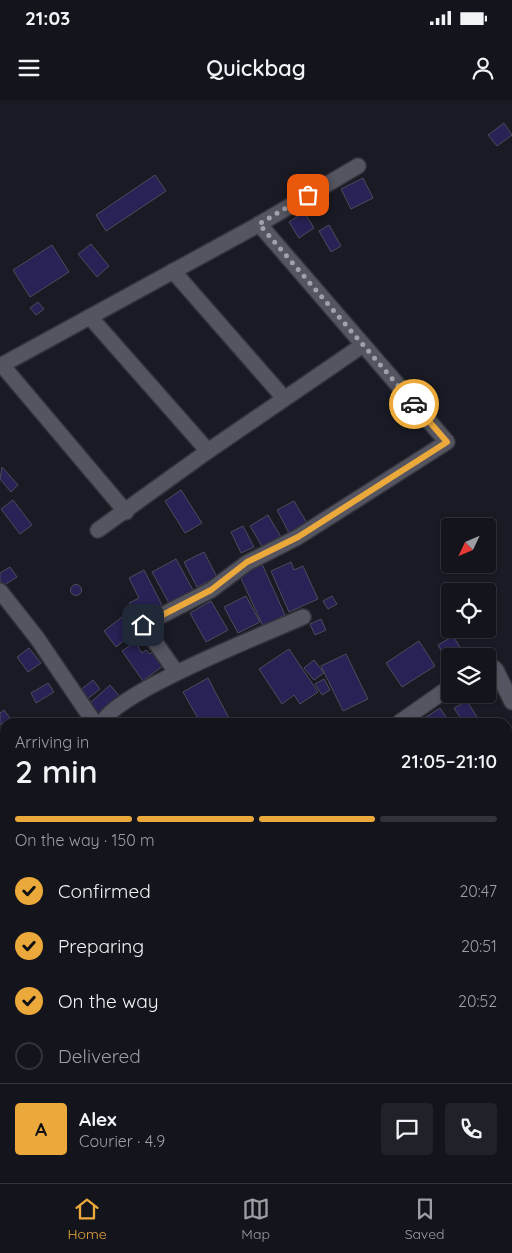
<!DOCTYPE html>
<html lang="en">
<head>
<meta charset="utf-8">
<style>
	body { margin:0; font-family:Quicksand,sans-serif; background:#212129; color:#f1f3f6; height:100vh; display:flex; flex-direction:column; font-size:19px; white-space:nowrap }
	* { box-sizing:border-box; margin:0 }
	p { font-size:16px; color:#9d9ea3 }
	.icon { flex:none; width:28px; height:28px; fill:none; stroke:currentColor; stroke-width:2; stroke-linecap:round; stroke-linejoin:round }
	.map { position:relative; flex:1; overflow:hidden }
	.panel { position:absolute; left:0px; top:618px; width:512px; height:466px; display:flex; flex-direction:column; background:#14141c; border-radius:15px 15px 0 0; box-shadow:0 1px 4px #0004,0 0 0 1px #33333b }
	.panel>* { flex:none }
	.needle { width:32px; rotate:226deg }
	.buttons { position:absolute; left:441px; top:418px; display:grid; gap:10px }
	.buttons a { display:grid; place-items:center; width:55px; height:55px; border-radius:5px; background:#14141c; box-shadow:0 1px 4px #0004,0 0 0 1px #33333b; font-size:25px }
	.pin { position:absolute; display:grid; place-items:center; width:42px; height:42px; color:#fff; margin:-21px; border-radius:10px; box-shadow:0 2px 8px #0006 }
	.courier { position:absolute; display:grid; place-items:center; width:50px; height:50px; margin:-25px; border:4px solid #eca93b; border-radius:50%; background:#fff; color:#222; box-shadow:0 1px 6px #0007 }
	.headline em { font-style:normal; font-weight:600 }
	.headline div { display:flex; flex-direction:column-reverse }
	.headline { display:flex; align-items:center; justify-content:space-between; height:85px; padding:0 15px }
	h1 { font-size:32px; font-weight:600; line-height:38px }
	.bar { display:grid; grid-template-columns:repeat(4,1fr); gap:8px 5px; align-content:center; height:60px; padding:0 15px }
	.bar i { height:6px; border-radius:4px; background:#33333b }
	.bar .active { background:#eca93b }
	.bar p { grid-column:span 4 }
	.line { display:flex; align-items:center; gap:12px; padding:0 15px; border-top:1px solid #33333b }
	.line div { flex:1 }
	.round { display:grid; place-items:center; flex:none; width:52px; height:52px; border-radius:5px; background:#212129 }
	ol { padding:0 15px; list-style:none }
	li { display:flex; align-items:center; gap:15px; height:55px }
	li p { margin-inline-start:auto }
	li .icon { padding:5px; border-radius:50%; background:#eca93b; color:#111; stroke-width:4 }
	li:last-child { color:#9d9ea3 }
	li i { width:28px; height:28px; border:2px solid #33333b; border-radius:50% }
	.status { display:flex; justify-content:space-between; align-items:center; height:35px; padding:0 25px; background:#14141c; direction:ltr }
	.status svg { height:14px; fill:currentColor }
	header { display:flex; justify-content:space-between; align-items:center; height:65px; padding:0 15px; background:#14141c; font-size:22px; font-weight:600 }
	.tabs { display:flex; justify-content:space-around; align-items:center; height:70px; border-top:1px solid #33333b; background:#14141c; font-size:14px; color:#9d9ea3 }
	.tabs a { display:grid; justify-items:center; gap:2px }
	.tabs .active { color:#eca93b }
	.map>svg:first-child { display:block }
</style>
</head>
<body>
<div class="status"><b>21:03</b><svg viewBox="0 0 49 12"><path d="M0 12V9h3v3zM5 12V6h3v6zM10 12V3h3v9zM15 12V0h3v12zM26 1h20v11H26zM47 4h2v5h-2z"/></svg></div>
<header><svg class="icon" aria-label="menu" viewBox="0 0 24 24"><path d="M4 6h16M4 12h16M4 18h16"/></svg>Quickbag<svg class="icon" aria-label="person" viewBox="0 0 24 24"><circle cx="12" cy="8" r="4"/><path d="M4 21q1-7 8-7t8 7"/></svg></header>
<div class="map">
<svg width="512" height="1083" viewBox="0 0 512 1083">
	<rect width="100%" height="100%" fill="#1a1a25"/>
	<!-- green -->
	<polygon fill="#2e2c50" points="428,1079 505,1079 505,1080 498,1083 430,1083"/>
	<!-- building -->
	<g fill="#292257" stroke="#4c4c59">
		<polygon points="504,23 512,35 497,46 488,35"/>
		<polygon points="155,75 166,91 106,131 96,115"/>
		<polygon points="363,78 373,98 351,109 341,89"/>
		<polygon points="304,112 314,128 299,138 289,122"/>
		<polygon points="329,125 341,146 331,152 319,131"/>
		<polygon points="91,144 109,166 97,177 78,154"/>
		<polygon points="52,145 69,172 30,197 13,170"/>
		<polygon points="38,202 44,209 36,215 30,208"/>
		<polygon points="2,367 18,385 11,392 0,379"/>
		<polygon points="181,390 202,423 185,433 165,401"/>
		<polygon points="13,400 32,425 20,434 1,409"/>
		<polygon points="294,401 307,423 289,433 277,410"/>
		<polygon points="268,415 281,437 263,448 250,426"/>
		<polygon points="243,426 254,447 241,453 231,432"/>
		<polygon points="204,452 217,477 197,487 184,462"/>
		<polygon points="176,459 193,490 169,503 152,472"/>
		<polygon points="291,462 294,470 303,466 318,499 289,512 271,471"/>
		<polygon points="262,464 285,515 263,526 239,474"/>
		<polygon points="10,467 17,477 3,486 0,481 0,473"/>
		<polygon points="144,470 163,507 138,520 129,503 139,498 129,478"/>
		<circle cx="76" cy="490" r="5.5"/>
		<polygon points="246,496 260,522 238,533 224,507"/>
		<polygon points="332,496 337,504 328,509 323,501"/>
		<polygon points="211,501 228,530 206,542 190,513"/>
		<polygon points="123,516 135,532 116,547 104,531"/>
		<polygon points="321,519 326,530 315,535 310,524"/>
		<polygon points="453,536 463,552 456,556 450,556 447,561 438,545"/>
		<polygon points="419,541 435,566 402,587 386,563"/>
		<polygon points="135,542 142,553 146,550 150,554 154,551 164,565 143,581 122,551"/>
		<polygon points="29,548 41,563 28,572 17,557"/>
		<polygon points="289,549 318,592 300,604 294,595 282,604 259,569"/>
		<polygon points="346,554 368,599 343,611 321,566"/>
		<polygon points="314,560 324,573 314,580 304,568"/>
		<polygon points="208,578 231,622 200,622 183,592"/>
		<polygon points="324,579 330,590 322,595 315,584"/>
		<polygon points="93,580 100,589 86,600 79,591"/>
		<polygon points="48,583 54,592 36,603 31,593"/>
		<polygon points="110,585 121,598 100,616 89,604"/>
		<polygon points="467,601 480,622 463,622 454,608"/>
		<polygon points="440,608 449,622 430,622 426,617"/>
		<polygon points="4,610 10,618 0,625 0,613"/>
		<polygon points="5,651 5,675 0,668 0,655"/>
		<polygon points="0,683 5,691 5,700 0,703"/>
		<polygon points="508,750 512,757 512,773 508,769"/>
		<polygon points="5,753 5,788 0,781 0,757"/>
		<polygon points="0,864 5,872 5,885 0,888"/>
		<polygon points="0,921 5,929 5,953 0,956"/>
		<polygon points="508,932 512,941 512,1013 508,1016"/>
	</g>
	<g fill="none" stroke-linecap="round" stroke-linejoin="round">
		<defs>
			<g id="minor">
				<polyline points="173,171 284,298"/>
				<polyline points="90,217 208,351"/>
				<polyline points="2,265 126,412"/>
				<polyline points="0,266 256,126 358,66"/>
				<polyline points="98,430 208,351 363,245"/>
				<polyline points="0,491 37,538 94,622"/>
				<polyline points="488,563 496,570 512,602"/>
				<polyline points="176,572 143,525 211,490 247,463 298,437 447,342 259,124"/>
				<path d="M 103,622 C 117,592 267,533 303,517"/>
				<polyline points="400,622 450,587"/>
				<polyline points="508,719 512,716"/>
				<polyline points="0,745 5,742"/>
				<polyline points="508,823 512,820"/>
				<polyline points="0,850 5,858"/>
				<polyline points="0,902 5,899"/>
			</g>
		</defs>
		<!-- minor casing -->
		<use href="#minor" stroke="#33333b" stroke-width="18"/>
		<!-- minor -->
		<use href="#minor" stroke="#555561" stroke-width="15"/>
	</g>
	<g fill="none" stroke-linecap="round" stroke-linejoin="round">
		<!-- done -->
		<polyline stroke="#a1a1aa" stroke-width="5" stroke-dasharray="0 9" points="308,95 259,124 414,304"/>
		<!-- route -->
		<polyline stroke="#eca93b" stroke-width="6" points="143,525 211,490 247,462 298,437 447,342 414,304"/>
	</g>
</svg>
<div class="buttons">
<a><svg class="needle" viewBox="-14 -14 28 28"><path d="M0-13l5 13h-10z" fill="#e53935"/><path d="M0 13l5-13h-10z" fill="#9d9ea3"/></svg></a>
<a><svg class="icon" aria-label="locate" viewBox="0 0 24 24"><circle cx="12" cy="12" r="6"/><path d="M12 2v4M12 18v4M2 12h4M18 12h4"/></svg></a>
<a><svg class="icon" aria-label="layers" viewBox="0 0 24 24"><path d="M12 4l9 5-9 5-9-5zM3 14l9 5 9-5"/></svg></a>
</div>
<div class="pin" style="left:308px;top:95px;background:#ea580c"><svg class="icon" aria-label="bag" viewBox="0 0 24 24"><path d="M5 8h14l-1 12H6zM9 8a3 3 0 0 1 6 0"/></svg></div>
<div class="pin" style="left:143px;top:525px;background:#1f2937"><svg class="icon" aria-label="home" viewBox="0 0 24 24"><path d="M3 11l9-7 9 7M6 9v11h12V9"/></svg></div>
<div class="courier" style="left:414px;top:304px"><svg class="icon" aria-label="car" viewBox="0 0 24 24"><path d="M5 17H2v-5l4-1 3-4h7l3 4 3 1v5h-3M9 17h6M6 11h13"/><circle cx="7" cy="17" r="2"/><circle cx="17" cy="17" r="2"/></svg></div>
<section class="panel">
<div class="headline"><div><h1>2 min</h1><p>Arriving in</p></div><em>21:05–21:10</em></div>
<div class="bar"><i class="active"></i><i class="active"></i><i class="active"></i><i></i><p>On the way · 150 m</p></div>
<ol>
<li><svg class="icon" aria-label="check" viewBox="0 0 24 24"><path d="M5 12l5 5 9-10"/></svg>Confirmed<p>20:47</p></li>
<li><svg class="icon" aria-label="check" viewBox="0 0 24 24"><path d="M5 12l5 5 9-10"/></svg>Preparing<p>20:51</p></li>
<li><svg class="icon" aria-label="check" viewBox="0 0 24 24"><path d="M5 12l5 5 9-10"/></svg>On the way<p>20:52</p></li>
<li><i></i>Delivered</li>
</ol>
<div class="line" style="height:90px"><b class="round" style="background:#eca93b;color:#111">A</b><div><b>Alex</b><p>Courier · 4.9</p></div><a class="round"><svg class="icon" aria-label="chat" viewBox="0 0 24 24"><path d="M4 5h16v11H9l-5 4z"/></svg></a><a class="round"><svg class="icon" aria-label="phone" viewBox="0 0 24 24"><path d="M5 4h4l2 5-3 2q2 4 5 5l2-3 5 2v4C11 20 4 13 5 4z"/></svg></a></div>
</section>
</div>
<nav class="tabs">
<a class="active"><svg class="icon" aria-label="home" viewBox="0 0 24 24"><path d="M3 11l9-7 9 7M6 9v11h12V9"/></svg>Home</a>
<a><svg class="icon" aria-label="map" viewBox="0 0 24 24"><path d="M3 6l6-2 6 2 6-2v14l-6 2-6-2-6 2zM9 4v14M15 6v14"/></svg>Map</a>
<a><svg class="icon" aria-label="saved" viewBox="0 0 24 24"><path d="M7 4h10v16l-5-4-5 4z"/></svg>Saved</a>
</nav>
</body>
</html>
